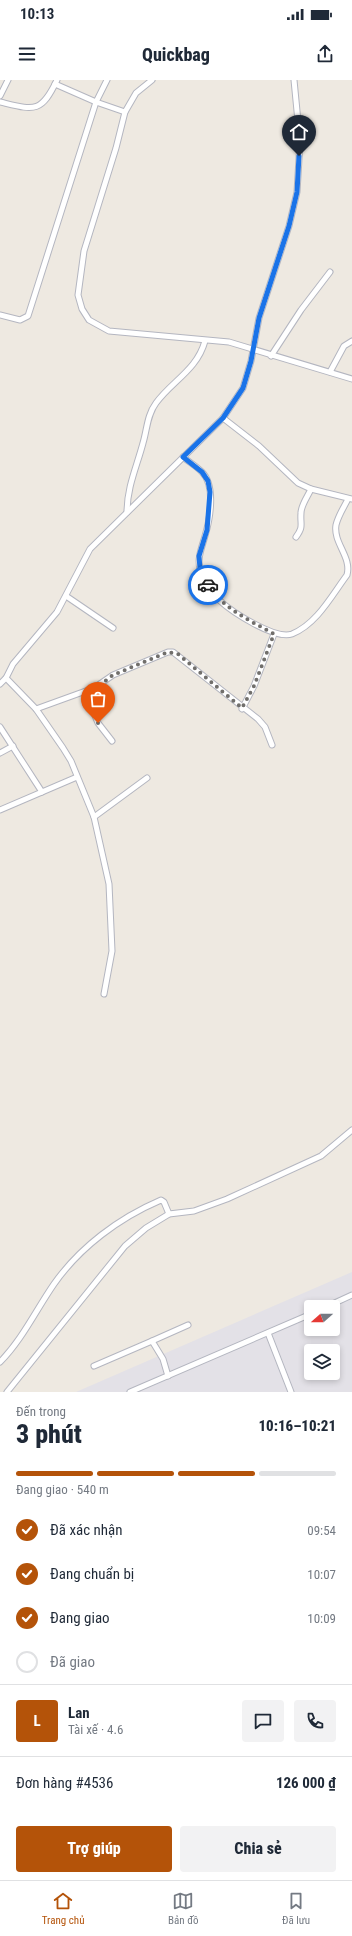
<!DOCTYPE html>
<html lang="vi">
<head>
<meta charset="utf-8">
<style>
	body { margin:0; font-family:"Roboto Condensed",sans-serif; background:#f2f2f3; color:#1f2937; height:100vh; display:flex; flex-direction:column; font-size:15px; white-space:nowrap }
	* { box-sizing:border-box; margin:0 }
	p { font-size:13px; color:#747a83 }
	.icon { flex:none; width:22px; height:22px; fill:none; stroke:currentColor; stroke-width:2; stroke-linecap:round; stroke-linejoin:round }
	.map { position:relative; height:1312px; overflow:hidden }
	.side { display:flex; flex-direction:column; background:#fff; flex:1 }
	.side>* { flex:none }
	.needle { width:26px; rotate:249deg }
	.buttons { position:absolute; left:304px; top:1220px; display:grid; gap:8px }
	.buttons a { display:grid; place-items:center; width:36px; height:36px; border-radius:4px; background:#fff; box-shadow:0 2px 6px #0003; font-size:20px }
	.pin { position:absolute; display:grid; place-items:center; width:34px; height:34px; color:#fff; margin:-41px -17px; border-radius:50% 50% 50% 0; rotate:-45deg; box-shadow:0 0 4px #0007 }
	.pin .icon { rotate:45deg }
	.courier { position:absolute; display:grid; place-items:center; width:40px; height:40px; margin:-20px; border:3px solid #1a73e8; border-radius:50%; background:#fff; color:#222; box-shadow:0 1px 5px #0007 }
	.head em { font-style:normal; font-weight:800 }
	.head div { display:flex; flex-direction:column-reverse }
	.head { display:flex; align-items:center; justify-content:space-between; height:68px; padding:0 16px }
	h1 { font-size:26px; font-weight:800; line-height:30px }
	.bar { display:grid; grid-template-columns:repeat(4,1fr); gap:6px 4px; align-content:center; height:48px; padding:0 16px }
	.bar i { height:5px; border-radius:3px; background:#e0e1e3 }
	.bar .on { background:#b45309 }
	.bar p { grid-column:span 4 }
	.line { display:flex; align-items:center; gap:10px; padding:0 16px; border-top:1px solid #e0e1e3 }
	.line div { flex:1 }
	.round { display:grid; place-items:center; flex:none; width:42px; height:42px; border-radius:4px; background:#f2f2f3 }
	ol { padding:0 16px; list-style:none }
	li { display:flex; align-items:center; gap:12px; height:44px }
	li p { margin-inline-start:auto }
	li .icon { padding:4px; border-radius:50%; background:#b45309; color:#fff; stroke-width:4 }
	li:last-child { color:#747a83 }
	li i { width:22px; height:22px; border:2px solid #e0e1e3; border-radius:50% }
	.button { display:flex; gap:8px; margin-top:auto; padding:8px 16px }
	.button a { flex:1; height:46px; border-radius:4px; background:#b45309; color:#fff; font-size:16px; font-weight:800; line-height:46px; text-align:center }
	.button a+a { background:#f2f2f3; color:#1f2937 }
	.status { display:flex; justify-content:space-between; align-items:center; height:28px; padding:0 20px; background:#fff; direction:ltr }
	.status svg { height:11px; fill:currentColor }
	header { display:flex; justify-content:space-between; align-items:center; height:52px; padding:0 16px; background:#fff; font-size:18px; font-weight:800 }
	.tab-bar { display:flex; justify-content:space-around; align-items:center; height:56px; border-top:1px solid #e0e1e3; background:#fff; font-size:11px; color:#747a83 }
	.tab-bar a { display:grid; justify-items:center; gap:2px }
	.tab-bar .on { color:#b45309 }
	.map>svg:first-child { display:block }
</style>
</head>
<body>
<div class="status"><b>10:13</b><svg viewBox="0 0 49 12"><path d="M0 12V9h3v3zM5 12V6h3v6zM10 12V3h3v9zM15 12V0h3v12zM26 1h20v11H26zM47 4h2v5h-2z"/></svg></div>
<header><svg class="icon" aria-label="menu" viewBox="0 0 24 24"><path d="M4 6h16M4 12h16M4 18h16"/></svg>Quickbag<svg class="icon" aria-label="share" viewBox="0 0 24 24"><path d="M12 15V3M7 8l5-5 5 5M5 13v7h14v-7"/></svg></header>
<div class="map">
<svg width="352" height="1312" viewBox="0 0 352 1312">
	<rect width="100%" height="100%" fill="#eee9e1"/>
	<!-- industrial -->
	<path fill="#e3e1e7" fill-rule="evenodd" d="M 352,1192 L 352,1312 L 76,1312 ZM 311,1227 L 333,1227 L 333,1249 L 311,1249 ZM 311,1271 L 333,1271 L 333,1293 L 311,1293 Z"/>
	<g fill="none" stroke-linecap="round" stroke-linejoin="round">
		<defs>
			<g id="street">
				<polyline points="152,0 136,13 125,32 116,68 84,171 78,215 82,229 89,240 109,251 229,262 352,299"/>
				<polyline points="55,4 96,22 125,32"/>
				<polyline points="0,16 8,0"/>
				<path d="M 0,22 C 34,30 41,34 57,0"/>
				<polyline points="0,235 20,240 28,236 96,22 107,0"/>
				<polyline points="271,276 301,230 330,192"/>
				<polyline points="330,292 344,266 352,261"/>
				<polyline points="223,338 259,366 298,403 311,409 352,419"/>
				<path d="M 183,377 C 189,382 196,386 202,392 C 216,406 210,439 205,456 C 202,467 197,478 200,489 C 203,500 211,512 219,520 C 232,532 275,560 292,554 C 317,544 332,515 347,495 C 352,477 333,463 336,445 C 338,436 344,427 348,419"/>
				<path d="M 127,432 C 127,407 137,386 143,363 C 147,350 147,335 156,323 C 172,301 197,290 205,261"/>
				<path d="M 296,457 C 304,446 300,445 301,433 C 301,425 308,416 311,409"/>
				<polyline points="66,516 113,548"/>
				<polyline points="6,598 36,629 63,668 71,681 94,737 109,804 112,871 104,914"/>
				<polyline points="0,604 6,598 13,584 57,532 90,469 223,338 243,308 251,281 259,238 289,146 297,112 300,62 294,0"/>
				<polyline points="85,612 98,643 112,661"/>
				<polyline points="36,629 94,608 113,595 168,572 173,572 258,639 265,647 272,665"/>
				<polyline points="242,629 254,606 274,554"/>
				<polyline points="0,647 42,712"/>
				<polyline points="0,673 13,666"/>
				<polyline points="0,730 77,697"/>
				<polyline points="94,737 147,698"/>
				<polyline points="326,1227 352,1215"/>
				<polyline points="268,1253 291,1312"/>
				<path d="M 0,1282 C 22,1260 36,1230 54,1204 C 80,1167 119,1138 161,1120 L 164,1122 L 169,1134"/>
				<polyline points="94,1286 152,1261"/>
				<polyline points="168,1296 163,1279 152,1261 188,1245"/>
				<polyline points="7,1312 125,1166 146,1148 169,1134 194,1131 227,1119 321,1076 352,1050"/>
				<polyline points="130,1312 311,1234"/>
			</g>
		</defs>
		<!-- street casing -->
		<use href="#street" stroke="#b4b6c0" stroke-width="7"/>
		<!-- street -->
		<use href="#street" stroke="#fff" stroke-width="5"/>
	</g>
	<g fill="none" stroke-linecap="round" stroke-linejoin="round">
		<!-- done -->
		<path stroke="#716f6c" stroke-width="4" stroke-dasharray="0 7.2" d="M 98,643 L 85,612 L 100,605 L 113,595 L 168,572 L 178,574 L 242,628 L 254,606 L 274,554 C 249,540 224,529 208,505"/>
		<!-- route -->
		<polyline stroke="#1a73e8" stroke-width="5" points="208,505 200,489 199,476 207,450 210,412 208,401 202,392 183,377 223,338 243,308 251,281 259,238 289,146 297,112 299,76"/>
	</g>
</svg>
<div class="buttons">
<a><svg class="needle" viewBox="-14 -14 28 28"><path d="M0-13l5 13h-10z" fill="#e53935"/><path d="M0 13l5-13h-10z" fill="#747a83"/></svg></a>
<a><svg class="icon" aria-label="layers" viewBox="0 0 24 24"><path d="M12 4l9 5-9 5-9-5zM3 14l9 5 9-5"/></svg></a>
</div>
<div class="pin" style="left:98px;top:643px;background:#ea580c"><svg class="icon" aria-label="bag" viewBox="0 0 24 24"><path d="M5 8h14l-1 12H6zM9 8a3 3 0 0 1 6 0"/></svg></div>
<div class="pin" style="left:299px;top:76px;background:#1f2937"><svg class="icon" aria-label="home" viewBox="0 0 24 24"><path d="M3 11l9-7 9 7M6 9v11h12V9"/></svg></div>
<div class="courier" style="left:208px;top:505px"><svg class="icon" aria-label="car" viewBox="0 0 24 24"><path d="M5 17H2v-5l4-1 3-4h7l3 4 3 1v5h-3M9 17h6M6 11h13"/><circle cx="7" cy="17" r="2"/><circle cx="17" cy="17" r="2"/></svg></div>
</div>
<section class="side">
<div class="head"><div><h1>3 phút</h1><p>Đến trong</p></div><em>10:16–10:21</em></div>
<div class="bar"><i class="on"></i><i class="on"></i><i class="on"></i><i></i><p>Đang giao · 540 m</p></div>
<ol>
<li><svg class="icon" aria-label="check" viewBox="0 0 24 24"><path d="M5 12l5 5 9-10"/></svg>Đã xác nhận<p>09:54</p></li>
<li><svg class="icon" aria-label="check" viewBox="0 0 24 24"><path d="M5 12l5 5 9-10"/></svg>Đang chuẩn bị<p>10:07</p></li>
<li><svg class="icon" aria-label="check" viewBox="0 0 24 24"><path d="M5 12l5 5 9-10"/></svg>Đang giao<p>10:09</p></li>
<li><i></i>Đã giao</li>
</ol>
<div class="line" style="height:72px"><b class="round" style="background:#b45309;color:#fff">L</b><div><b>Lan</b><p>Tài xế · 4.6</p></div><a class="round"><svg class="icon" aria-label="chat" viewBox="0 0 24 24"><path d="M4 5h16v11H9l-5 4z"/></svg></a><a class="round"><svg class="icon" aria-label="phone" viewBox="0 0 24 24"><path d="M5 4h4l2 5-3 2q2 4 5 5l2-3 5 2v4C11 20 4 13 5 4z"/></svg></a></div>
<div class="line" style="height:52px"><div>Đơn hàng #4536</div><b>126 000 ₫</b></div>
<div class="button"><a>Trợ giúp</a><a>Chia sẻ</a></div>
</section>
<nav class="tab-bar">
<a class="on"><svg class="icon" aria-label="home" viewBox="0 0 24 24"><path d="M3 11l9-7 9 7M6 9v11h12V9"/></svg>Trang chủ</a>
<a><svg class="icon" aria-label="map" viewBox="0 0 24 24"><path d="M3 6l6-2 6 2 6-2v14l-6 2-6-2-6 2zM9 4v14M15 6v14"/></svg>Bản đồ</a>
<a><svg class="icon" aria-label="saved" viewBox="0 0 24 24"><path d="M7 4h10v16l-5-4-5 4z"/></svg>Đã lưu</a>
</nav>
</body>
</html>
